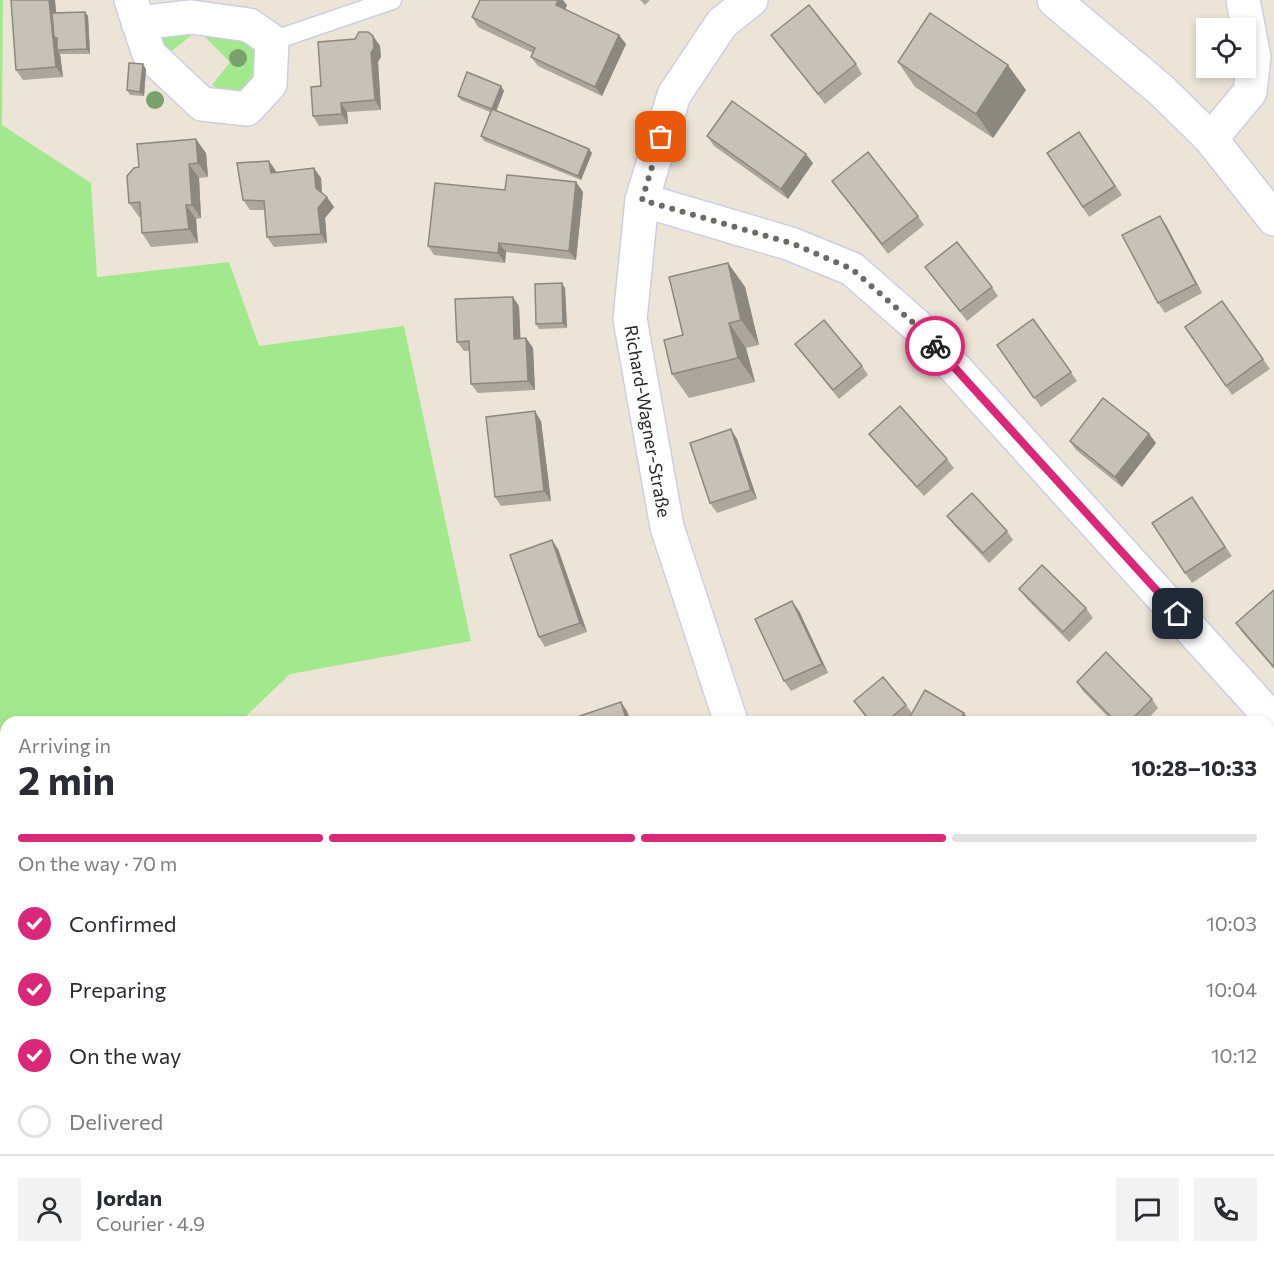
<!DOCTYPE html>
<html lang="en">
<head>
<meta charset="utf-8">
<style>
	body { margin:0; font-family:Commissioner,sans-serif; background:#f2f2f3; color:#2b2b33; height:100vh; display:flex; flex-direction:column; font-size:22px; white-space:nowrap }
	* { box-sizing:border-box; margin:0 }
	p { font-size:20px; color:#7c7c81 }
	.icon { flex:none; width:33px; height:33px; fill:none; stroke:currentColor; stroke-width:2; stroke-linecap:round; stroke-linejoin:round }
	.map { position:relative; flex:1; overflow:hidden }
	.sheet { position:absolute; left:0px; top:716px; width:1275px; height:560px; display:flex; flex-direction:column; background:#fff; border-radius:18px 18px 0 0; box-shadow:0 3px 9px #0003 }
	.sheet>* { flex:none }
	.tools { position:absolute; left:1196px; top:18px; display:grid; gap:12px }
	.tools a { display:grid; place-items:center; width:60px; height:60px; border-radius:0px; background:#fff; box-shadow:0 3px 9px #0003; font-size:30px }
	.pin { position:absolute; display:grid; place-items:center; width:51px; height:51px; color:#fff; margin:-26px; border-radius:12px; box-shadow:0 3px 9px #0006 }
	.courier { position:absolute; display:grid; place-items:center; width:60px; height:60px; margin:-30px; border:4px solid #db2777; border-radius:50%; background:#fff; color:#222; box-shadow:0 2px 8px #0007 }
	.overview em { font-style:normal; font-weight:700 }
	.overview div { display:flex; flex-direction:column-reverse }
	.overview { display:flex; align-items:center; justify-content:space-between; height:102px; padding:0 18px }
	h1 { font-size:39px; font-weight:700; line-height:45px }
	.bar { display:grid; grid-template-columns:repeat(4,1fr); gap:9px 6px; align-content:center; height:72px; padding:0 18px }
	.bar i { height:8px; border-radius:4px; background:#e1e1e2 }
	.bar .current { background:#db2777 }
	.bar p { grid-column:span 4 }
	.line { display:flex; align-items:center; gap:15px; padding:0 18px; border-top:2px solid #e1e1e2 }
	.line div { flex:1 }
	.round { display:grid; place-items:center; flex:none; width:63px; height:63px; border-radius:0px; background:#f2f2f3 }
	ol { padding:0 18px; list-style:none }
	li { display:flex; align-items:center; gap:18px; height:66px }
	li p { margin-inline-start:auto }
	li .icon { padding:6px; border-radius:50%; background:#db2777; color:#fff; stroke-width:4 }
	li:last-child { color:#7c7c81 }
	li i { width:33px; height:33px; border:3px solid #e1e1e2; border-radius:50% }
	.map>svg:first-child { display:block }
</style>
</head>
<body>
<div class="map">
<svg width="1274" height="1274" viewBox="0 0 1274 1274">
	<rect width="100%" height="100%" fill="#ece5d7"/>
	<!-- grass -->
	<g fill="#a2e98d">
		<polygon points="0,0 3,0 2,125 91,183 97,277 229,262 259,346 404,326 471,641 290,674 241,721 6,722 6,968 0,964"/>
		<path d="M 166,23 L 221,33 L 257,45 C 261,63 261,97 233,95 C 226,95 218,88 212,85 L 230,62 L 198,30 L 172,51 C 161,44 156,38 157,24 Z"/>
	</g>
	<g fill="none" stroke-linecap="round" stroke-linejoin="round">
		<defs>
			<polyline id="lane" points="272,41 392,0"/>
			<g id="street">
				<polyline points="131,0 149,54 202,104 247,109 270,84 272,41 249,25 191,17 138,23"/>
				<polyline points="1054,0 1161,90 1211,139 1274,219"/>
				<polyline points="1211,139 1250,92 1254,57 1243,0"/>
				<polyline points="642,200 791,244 852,269 917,326 1274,721"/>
				<polyline points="731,722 667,527 630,319 642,200 674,95 722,23 751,0"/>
				<polyline points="0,1178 6,1182"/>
				<polyline points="1269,1206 1274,1214"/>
				<polyline points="135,1269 142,1274"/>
				<polyline points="548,1269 550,1274"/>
				<polyline points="914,1271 921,1274"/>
			</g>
		</defs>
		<!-- lane casing -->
		<use href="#lane" stroke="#cccee3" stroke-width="21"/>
		<!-- street casing -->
		<use href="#street" stroke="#cccee3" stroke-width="36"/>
		<!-- lane -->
		<use href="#lane" stroke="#fff" stroke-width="18"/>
		<!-- street -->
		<use href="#street" stroke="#fff" stroke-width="33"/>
	</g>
	<!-- trees -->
	<g fill="#79a16b">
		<circle cx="238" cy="58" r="9"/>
		<circle cx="155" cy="100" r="9"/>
	</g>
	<!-- wall -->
	<g fill="#aba79d">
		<polygon points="640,0 650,0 645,5"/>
		<polygon points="567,5 565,10 626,44 602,96 538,66 531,57 533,53 478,27 472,17"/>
		<polygon points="85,12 88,16 90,54 60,54 63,77 23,80 16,70 56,13"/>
		<polygon points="771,35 856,64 862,74 825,104"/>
		<polygon points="373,36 380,46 381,57 378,62 381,110 347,112 348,124 319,126 313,116 321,86 355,39"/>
		<polygon points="898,62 1026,90 993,138 915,87"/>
		<polygon points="146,69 144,96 130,95 127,90"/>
		<polygon points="501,86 504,91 496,111 592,153 581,180 484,141 481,136 490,112 461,100 458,96"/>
		<polygon points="1079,132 1122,195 1089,217 1047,153"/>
		<polygon points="707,136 813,163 788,199 714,146"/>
		<polygon points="206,153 208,177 199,178 201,218 196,219 198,243 151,247 142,233 141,217 139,217 129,203 139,167"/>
		<polygon points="276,171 276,172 321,178 322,193 334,207 325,218 327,243 274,247 267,237 265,210 250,210 243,200"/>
		<polygon points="832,181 918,216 924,225 888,254"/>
		<polygon points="576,182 583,192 576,260 506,252 505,263 434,255 428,246 505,190"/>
		<polygon points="1166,225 1202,293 1165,313 1158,303"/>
		<polygon points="728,263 745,287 759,345 746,348 755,382 689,398 672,374 683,335"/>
		<polygon points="925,267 992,287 998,296 967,321"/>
		<polygon points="565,288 567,328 539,329 536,324"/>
		<polygon points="1222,301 1270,369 1232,395 1185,327"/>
		<polygon points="519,306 520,339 526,338 533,348 535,390 478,393 471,384 470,351 464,351 457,342"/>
		<polygon points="1033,319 1077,381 1041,407 997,345"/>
		<polygon points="795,344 862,366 868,375 839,399"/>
		<polygon points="541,421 551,501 501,506 495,497"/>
		<polygon points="869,434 947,459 954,468 924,496 876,443"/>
		<polygon points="1149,434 1156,443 1122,487 1076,450 1070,441"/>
		<polygon points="737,439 757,499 717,513 710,503"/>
		<polygon points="1192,497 1232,556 1192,583 1185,573"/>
		<polygon points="947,516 1007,531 1013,540 989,563 954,525"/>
		<polygon points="558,549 587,632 545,647 539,637"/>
		<polygon points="1019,589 1086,608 1093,618 1069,642 1026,598"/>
		<polygon points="1274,590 1274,669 1242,632 1236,623"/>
		<polygon points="799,611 828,673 791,691 784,681"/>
		<polygon points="1077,682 1152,699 1158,708 1145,722 1113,722 1083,691"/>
		<polygon points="854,701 906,705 912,713 964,713 970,722 907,722 910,716 904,722 869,722"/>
		<polygon points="1269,837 1274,844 1274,890 1269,893"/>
		<polygon points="0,1093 6,1097 6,1121 0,1117"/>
		<polygon points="217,1269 284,1269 281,1274 224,1274"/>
		<polygon points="1159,1269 1229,1269 1220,1274 1162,1274"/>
	</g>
	<!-- shaded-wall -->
	<g fill="#8b8880">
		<polygon points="49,0 55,0 60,50 57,50 60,54 63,77 56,67"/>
		<polygon points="558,0 563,0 567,5 562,15 556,5"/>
		<polygon points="85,12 88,16 90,54 87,49"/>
		<polygon points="619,35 626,44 602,96 595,87"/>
		<polygon points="373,36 380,46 381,57 378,62 381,110 375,100 371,53"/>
		<polygon points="143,64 146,69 144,96 140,92"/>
		<polygon points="1008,65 1026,90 993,138 976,114"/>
		<polygon points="501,86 504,91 495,114 492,109"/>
		<polygon points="341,103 347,112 348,124 342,114"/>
		<polygon points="196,139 206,153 208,177 198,163"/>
		<polygon points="589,149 592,153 581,180 578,176"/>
		<polygon points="806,154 813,163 788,199 781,189"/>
		<polygon points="269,161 276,171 278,182 271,173"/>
		<polygon points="189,164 199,178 201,218 192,205"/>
		<polygon points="314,168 321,178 322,197 316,188"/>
		<polygon points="576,182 583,192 576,260 569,251"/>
		<polygon points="327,197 334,207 325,218 327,243 321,234 318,208"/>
		<polygon points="186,205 196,219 198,243 189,229"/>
		<polygon points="1160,216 1166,225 1202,293 1196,284"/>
		<polygon points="499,243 506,252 505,263 498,253"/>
		<polygon points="728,263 745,287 759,345 741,320"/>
		<polygon points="562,283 565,288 567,328 563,323"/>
		<polygon points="513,297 519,306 521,348 514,339"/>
		<polygon points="729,323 746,348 755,382 738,358"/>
		<polygon points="526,338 533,348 535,390 528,381"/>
		<polygon points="535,411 541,421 551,501 544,491"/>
		<polygon points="731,429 737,439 757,499 751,490"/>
		<polygon points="1149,434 1156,443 1122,487 1115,477"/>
		<polygon points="552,540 558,549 587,632 580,623"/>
		<polygon points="792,601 799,611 828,673 822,664"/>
		<polygon points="621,702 627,711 631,722 627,722"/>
		<polygon points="964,713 970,722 959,722"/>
		<polygon points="3,1046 6,1051 6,1061 0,1070 0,1050"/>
		<polygon points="6,1097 6,1116 5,1117 0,1114 0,1105"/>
		<polygon points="271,1269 284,1269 281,1274 268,1274"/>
		<polygon points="534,1269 536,1269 538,1272 537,1274 530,1274"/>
		<polygon points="641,1269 646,1269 647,1274 642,1274"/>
		<polygon points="815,1269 818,1269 820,1274 817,1274"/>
	</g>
	<!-- building -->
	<g fill="#c7c2b7" stroke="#8b8880" stroke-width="1.5">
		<polygon points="11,0 49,0 56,67 16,70"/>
		<polygon points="480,0 558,0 556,5 619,35 595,87 531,57 535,48 472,17"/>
		<polygon points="809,5 856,64 818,94 771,35"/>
		<polygon points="85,12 87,49 57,50 57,38 54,37 52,13"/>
		<polygon points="930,13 1008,65 976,114 898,62"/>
		<polygon points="359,32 368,32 373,36 374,48 371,53 375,100 341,103 342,114 313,116 311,87 321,86 318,42 355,39"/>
		<polygon points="129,63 143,64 140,92 127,90"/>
		<polygon points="467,72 501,86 492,109 458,96"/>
		<polygon points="732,101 806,154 781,189 707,136"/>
		<polygon points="492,109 589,149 578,176 481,136"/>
		<polygon points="1079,132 1115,186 1083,207 1047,153"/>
		<polygon points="196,139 198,163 189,164 192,205 186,205 189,229 142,233 140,202 129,203 127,176 134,168 139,167 137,144"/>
		<polygon points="868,152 918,216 882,244 832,181"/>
		<polygon points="269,161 271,173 314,168 316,188 327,197 318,208 321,234 267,237 264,201 243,200 237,163"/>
		<polygon points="507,175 576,182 569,251 499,243 498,253 428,246 435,183 505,190"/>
		<polygon points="1160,216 1196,284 1158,303 1122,235"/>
		<polygon points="957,242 992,287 960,311 925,267"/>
		<polygon points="728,263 741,320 729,323 738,358 672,374 664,340 683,335 669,277"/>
		<polygon points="562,283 563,323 536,324 535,284"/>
		<polygon points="513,297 514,339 526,338 528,381 471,384 469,341 457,342 455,299"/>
		<polygon points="1222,301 1263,359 1226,386 1185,327"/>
		<polygon points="1033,319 1071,372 1034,398 997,345"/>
		<polygon points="824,320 862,366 833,390 795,344"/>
		<polygon points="1103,398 1149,434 1115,477 1070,441"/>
		<polygon points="900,406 947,459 917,487 869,434"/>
		<polygon points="535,411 544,491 495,497 486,417"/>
		<polygon points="731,429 751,490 710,503 690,443"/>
		<polygon points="972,493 1007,531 983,553 947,516"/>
		<polygon points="1192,497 1225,547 1185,573 1152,523"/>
		<polygon points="552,540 580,623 539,637 510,555"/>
		<polygon points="1042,565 1086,608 1063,632 1019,589"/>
		<polygon points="1274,590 1274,667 1236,623"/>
		<polygon points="792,601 822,664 784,681 755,619"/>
		<polygon points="1106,652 1152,699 1129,722 1116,722 1077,682"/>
		<polygon points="883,677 906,705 886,722 871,722 854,701"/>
		<polygon points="925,690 964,713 959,722 907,722"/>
		<polygon points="621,702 627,722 579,722 577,717"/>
		<polygon points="1269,837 1274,844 1274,875 1269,879"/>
		<polygon points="0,1093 6,1097 0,1105"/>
		<polygon points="1274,1095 1274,1162 1273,1162 1269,1151 1269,1097"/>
		<polygon points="6,1105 6,1118 0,1115"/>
		<polygon points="224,1269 271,1269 268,1274 231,1274"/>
		<polygon points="474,1269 534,1269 530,1274 481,1274"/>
		<polygon points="590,1269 641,1269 642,1274 590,1274"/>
		<polygon points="747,1269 815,1269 817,1274 749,1274"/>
		<polygon points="1056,1269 1068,1269 1071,1274 1047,1274"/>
		<polygon points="1159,1269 1205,1269 1196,1274 1162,1274"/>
		<polygon points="299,1270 305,1274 297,1274"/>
	</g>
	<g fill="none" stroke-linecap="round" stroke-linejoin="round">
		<!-- done -->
		<polyline stroke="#6c6a65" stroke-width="6" stroke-dasharray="0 10.8" points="661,137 642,200 791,243 852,269 917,326 935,346"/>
		<!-- route -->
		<polyline stroke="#db2777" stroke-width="8" points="935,346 1178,614"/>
	</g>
	<g text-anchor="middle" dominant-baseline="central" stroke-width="4.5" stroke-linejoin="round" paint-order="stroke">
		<!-- street labels -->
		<g font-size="18" fill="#272727" stroke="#fff">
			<text transform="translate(648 421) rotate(80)">Richard-Wagner-Straße</text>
		</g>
	</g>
</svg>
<div class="tools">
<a><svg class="icon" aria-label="locate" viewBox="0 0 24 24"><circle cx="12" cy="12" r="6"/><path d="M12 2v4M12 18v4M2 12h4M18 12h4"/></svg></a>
</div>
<div class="pin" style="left:661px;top:137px;background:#ea580c"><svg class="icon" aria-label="bag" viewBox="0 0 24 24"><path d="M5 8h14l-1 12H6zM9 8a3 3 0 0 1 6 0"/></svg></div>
<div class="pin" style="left:1178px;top:614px;background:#1f2937"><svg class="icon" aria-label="home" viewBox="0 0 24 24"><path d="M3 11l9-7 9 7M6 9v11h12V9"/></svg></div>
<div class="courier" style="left:935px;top:346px"><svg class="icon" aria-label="bike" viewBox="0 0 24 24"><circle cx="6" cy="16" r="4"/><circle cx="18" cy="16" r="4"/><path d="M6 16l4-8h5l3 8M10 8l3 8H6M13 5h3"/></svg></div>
<section class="sheet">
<div class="overview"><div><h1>2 min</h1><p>Arriving in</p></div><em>10:28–10:33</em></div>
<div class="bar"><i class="current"></i><i class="current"></i><i class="current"></i><i></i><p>On the way · 70 m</p></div>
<ol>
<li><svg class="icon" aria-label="check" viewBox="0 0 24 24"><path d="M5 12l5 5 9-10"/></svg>Confirmed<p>10:03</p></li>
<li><svg class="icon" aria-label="check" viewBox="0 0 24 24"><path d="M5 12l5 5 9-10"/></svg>Preparing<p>10:04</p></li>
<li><svg class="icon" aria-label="check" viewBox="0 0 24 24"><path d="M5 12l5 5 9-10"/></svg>On the way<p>10:12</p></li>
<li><i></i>Delivered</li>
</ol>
<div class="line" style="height:108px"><a class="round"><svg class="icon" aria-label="person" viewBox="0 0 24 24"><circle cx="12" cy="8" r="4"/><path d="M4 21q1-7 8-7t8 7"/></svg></a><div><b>Jordan</b><p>Courier · 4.9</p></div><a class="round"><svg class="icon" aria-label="chat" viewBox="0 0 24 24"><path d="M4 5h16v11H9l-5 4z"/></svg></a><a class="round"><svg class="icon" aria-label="phone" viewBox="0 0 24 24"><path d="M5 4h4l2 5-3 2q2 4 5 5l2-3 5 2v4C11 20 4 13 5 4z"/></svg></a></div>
</section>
</div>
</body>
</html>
